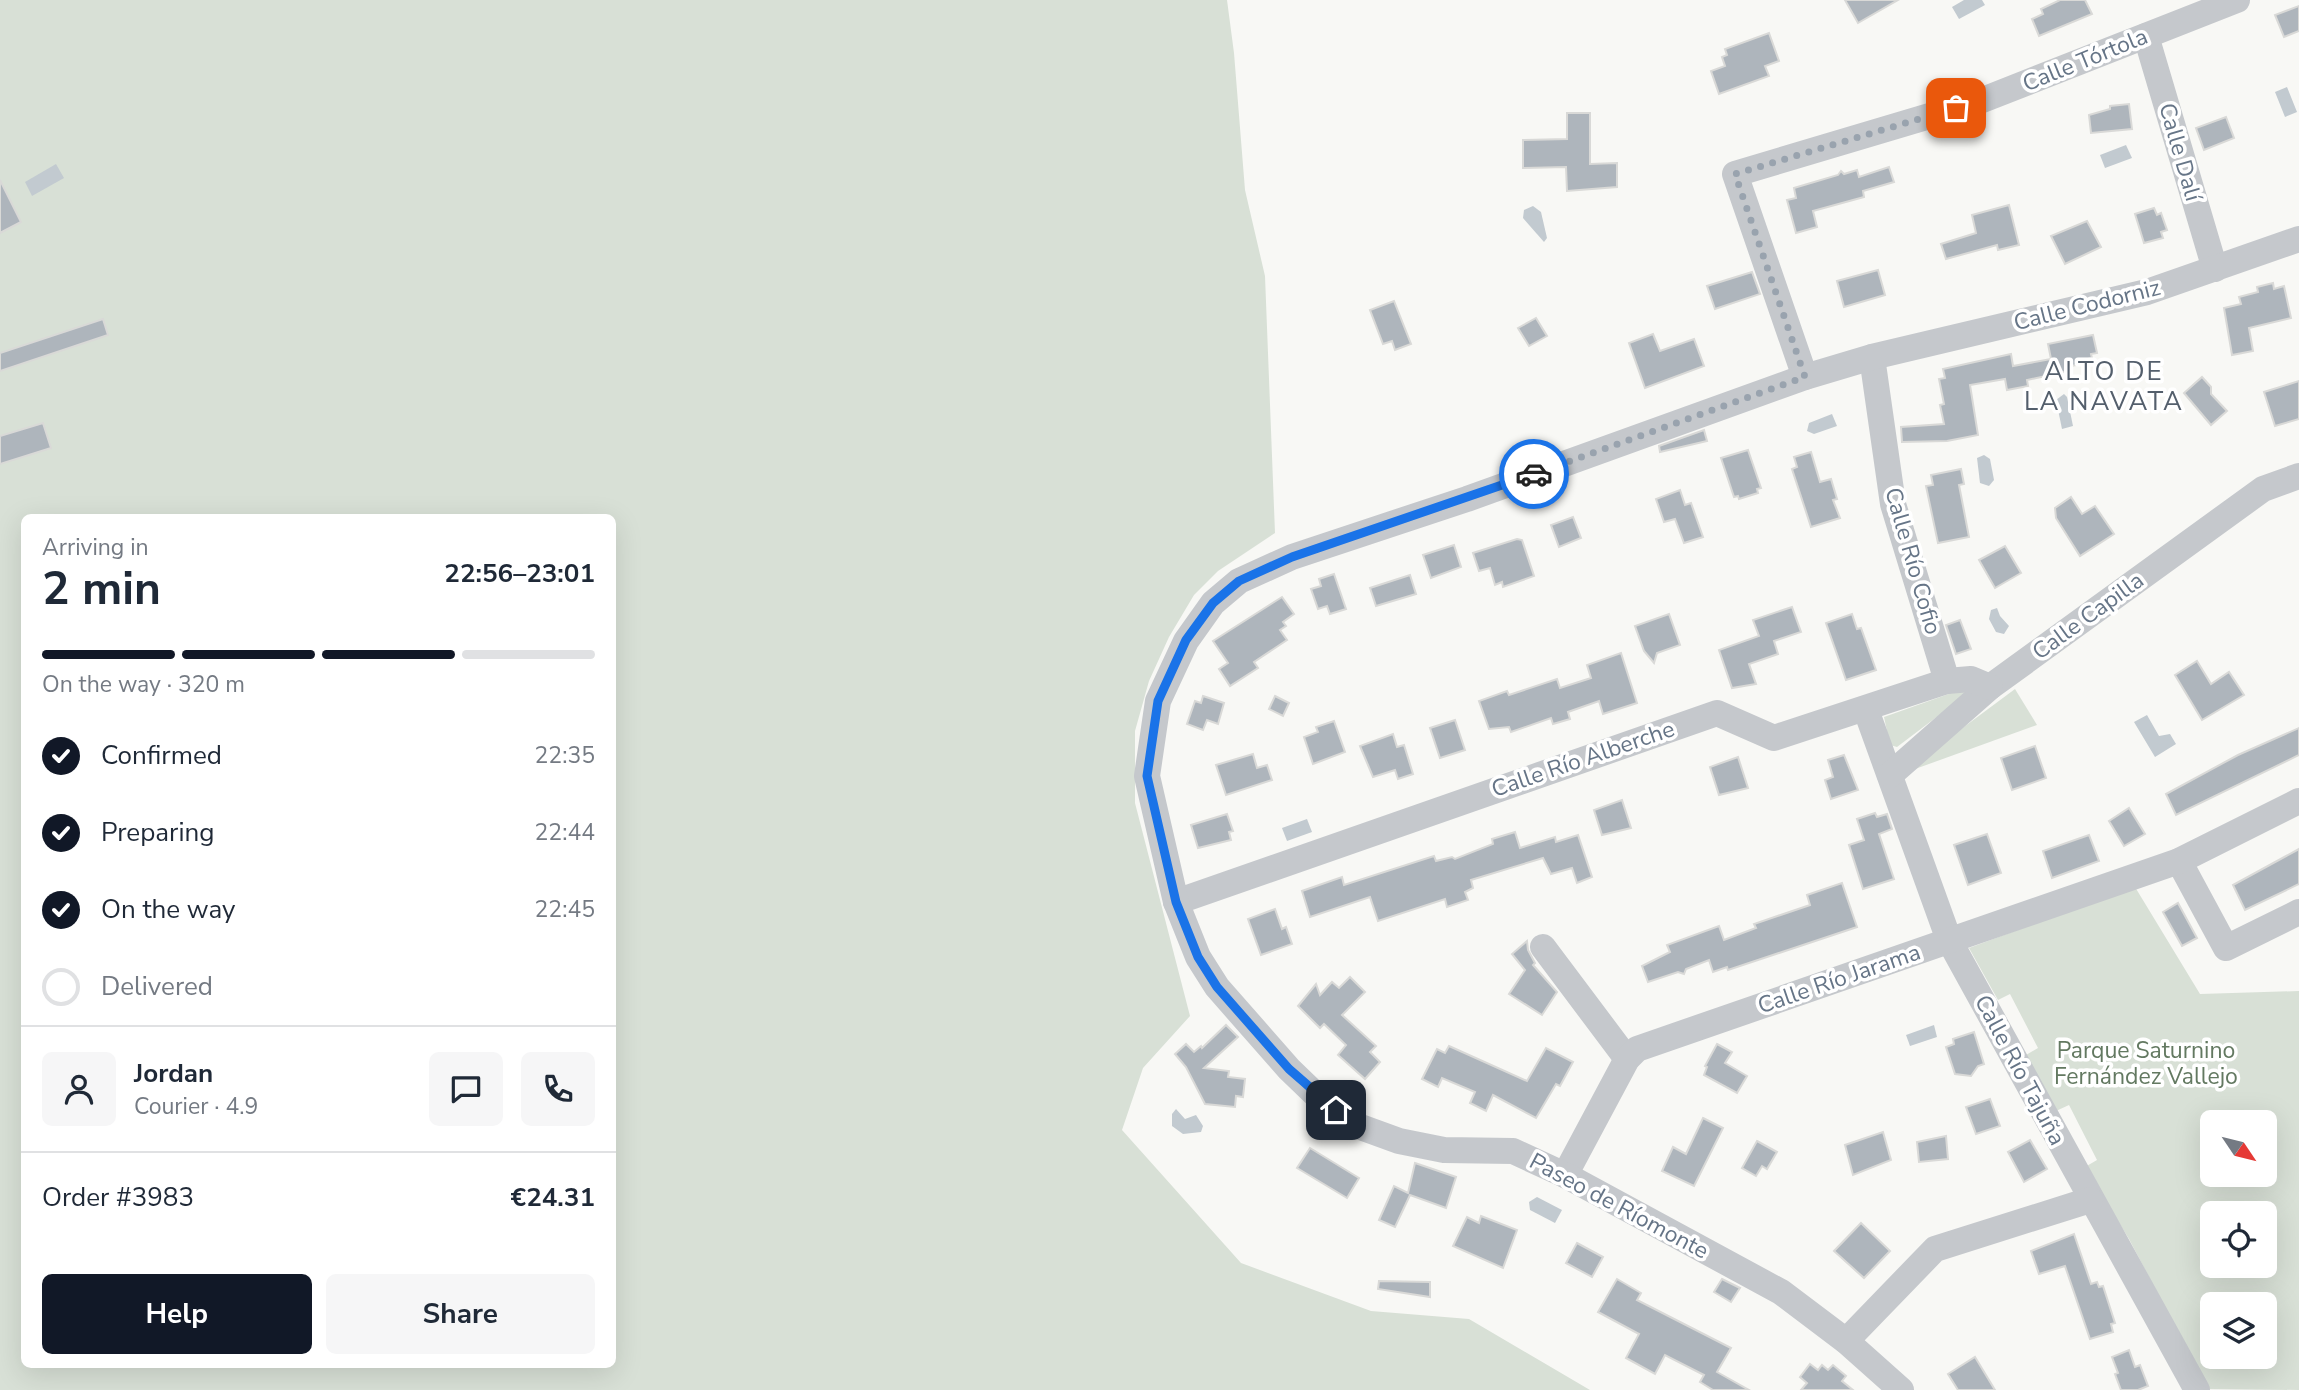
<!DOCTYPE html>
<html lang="en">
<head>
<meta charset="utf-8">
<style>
	body { margin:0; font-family:"Nunito Sans",sans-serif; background:#f6f6f7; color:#1f2937; height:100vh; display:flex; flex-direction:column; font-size:26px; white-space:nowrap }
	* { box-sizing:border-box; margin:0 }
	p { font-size:23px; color:#747a83 }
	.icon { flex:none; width:38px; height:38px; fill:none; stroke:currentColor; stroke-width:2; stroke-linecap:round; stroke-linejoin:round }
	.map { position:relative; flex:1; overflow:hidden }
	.panel { position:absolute; left:21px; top:514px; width:595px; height:854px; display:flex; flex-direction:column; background:#fff; border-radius:10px; box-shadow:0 7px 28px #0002 }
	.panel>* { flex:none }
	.needle { width:46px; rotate:125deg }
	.tools { position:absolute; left:2200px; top:1110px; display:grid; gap:14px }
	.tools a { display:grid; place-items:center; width:77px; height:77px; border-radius:10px; background:#fff; box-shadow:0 7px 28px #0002; font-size:35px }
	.pin { position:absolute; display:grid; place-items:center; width:60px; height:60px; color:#fff; margin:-30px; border-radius:14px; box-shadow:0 4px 10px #0006 }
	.courier { position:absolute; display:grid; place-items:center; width:70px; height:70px; margin:-35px; border:5px solid #1a73e8; border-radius:50%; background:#fff; color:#222; box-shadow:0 2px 9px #0007 }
	.headline em { font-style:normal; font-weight:700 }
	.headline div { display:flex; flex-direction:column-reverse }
	.headline { display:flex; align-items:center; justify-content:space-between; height:119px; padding:0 21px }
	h1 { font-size:46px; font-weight:700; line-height:52px }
	.bar { display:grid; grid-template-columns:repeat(4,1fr); gap:10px 7px; align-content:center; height:84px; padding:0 21px }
	.bar i { height:9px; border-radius:5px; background:#e0e1e3 }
	.bar .active { background:#111827 }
	.bar p { grid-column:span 4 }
	.line { display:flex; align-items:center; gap:18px; padding:0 21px; border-top:2px solid #e0e1e3 }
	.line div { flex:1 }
	.round { display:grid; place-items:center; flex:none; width:74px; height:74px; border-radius:10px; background:#f6f6f7 }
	ol { padding:0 21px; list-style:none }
	li { display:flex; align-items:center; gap:21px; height:77px }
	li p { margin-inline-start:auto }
	li .icon { padding:7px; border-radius:50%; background:#111827; color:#fff; stroke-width:4 }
	li:last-child { color:#747a83 }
	li i { width:38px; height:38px; border:4px solid #e0e1e3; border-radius:50% }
	.button { display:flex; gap:14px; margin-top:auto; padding:14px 21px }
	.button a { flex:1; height:80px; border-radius:10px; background:#111827; color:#fff; font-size:28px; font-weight:700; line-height:80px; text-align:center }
	.button a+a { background:#f6f6f7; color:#1f2937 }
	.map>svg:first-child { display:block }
</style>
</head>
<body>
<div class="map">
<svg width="2299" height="1390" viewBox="0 0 2299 1390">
	<rect width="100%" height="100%" fill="#f8f8f5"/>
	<!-- green -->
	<g fill="#d8e0d6" fill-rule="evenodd">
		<path d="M 0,0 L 1227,0 L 1234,53 L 1245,190 L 1265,276 L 1275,533 L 1218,571 L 1194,595 L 1169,637 L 1149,681 L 1135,731 L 1135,803 L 1190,1016 L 1143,1068 L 1122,1130 L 1241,1263 L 1371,1311 L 1469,1319 L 1590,1390 L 0,1390 ZM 24,518 L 612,518 L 612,1365 L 24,1365 Z"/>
		<polygon points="2015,689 2037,725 1904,773 1906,770"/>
		<polygon points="1960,690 1965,692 1963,697 1897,747 1890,745 1884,717"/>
		<path d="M 2135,887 L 2200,994 L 2299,991 L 2299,1390 L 2208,1389 L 2129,1239 L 2085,1167 L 2097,1160 L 2069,1105 L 2056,1111 L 2026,1055 L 2038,1048 L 2010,994 L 1998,1000 L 1969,948 ZM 2212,1122 L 2264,1122 L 2264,1174 L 2212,1174 ZM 2212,1213 L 2264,1213 L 2264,1265 L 2212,1265 ZM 2212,1304 L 2264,1304 L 2264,1356 L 2212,1356 Z"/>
	</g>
	<!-- water -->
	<g fill="#c2cad0">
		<polygon points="1964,0 1982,0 1985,5 1959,19 1952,7"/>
		<polygon points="2287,87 2297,112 2285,117 2275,92"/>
		<polygon points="2126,145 2132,158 2105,168 2100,155"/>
		<polygon points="56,164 64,178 32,196 25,182"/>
		<polygon points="1533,206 1541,212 1547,238 1544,242 1523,218 1524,210"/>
		<polygon points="2064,394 2067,397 2073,426 2062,429 2056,400"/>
		<polygon points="1832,414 1837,426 1814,434 1807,431 1809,423"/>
		<polygon points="1984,455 1990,459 1994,480 1989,486 1980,483 1977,458"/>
		<polygon points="1997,608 2000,616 2009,626 2004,634 1996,632 1989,619 1991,610"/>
		<polygon points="2147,715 2159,736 2170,734 2176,744 2155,757 2134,722"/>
		<polygon points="1307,819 1312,832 1287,841 1282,828"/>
		<polygon points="1934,1025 1937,1037 1910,1046 1906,1035"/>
		<polygon points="1176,1109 1185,1119 1196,1115 1203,1126 1201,1132 1183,1134 1172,1126 1172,1114"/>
		<polygon points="1537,1197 1562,1210 1555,1223 1530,1210 1529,1202"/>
	</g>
	<!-- building -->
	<g fill="#aeb5bc" stroke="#d9d9d7" stroke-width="2">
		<polygon points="1845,0 1898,0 1858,23"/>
		<polygon points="2060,0 2085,0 2092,14 2039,36 2032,19 2043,14 2041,9"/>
		<polygon points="2299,6 2299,31 2284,37 2275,15"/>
		<polygon points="1769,33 1779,61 1765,66 1769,76 1719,94 1711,71 1725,66 1722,57 1727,55 1725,49"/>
		<polygon points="2129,104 2132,129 2091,133 2089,115 2110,109 2110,106"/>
		<polygon points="1567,113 1590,113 1590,164 1617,163 1617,187 1567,191 1566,167 1523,168 1523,140 1567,139"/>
		<polygon points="2226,117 2234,138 2204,150 2196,128"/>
		<polygon points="1889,167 1894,182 1863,191 1864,197 1813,211 1817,227 1796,233 1787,200 1796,198 1794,188 1838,175 1841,171 1844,174 1857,170 1859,177"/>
		<polygon points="0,180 21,222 0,233"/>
		<polygon points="2009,205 2019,245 1998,250 1997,245 1946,259 1941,244 1976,233 1972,215"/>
		<polygon points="2154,208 2157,215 2161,213 2167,230 2161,232 2163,238 2144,243 2135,214"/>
		<polygon points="2087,221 2101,247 2065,264 2051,236"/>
		<polygon points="1878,270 1885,295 1844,307 1837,281"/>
		<polygon points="1752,272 1760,294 1715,309 1707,286"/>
		<polygon points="2273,283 2274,289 2284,286 2291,318 2249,328 2253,351 2232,355 2224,308 2241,304 2239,297 2258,292 2257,287"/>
		<polygon points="1394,301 1411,344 1395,350 1392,341 1383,344 1370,310"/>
		<polygon points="1536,318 1547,336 1529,346 1518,328"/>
		<polygon points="103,319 108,335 0,371 0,353"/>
		<polygon points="1653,334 1660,351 1694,339 1704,366 1645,388 1629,343"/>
		<polygon points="2093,335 2097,353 2091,354 2092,358 2080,361 2080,364 2068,367 2069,371 2027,380 2028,386 2007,390 2005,379 1970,385 1978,435 1947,441 1902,442 1901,427 1944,424 1940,405 1944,404 1939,379 1945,378 1943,369 2011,354 2013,366 2051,359 2048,344"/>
		<polygon points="2202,377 2211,387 2211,394 2227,411 2211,425 2184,393"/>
		<polygon points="2299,381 2299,419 2275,426 2264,392"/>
		<polygon points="43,423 51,448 0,464 0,436"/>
		<polygon points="1704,430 1707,441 1660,452 1659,446"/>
		<polygon points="1748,450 1761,488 1757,489 1758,493 1739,499 1738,496 1734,497 1721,458"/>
		<polygon points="1811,452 1820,482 1831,479 1837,499 1833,500 1840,518 1811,527 1792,469 1797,467 1794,457"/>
		<polygon points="1961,469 1964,484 1959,485 1969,537 1938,543 1926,486 1933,485 1931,475"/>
		<polygon points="1680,490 1685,505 1691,503 1703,537 1684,543 1675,519 1664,522 1656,499"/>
		<polygon points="2071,497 2082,514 2095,506 2114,534 2080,556 2056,518 2055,508"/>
		<polygon points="1573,517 1581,538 1559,547 1551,525"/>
		<polygon points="1517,539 1522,540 1534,576 1503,587 1502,582 1495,585 1490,568 1479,571 1473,553"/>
		<polygon points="1454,545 1461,567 1431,578 1423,555"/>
		<polygon points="2005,546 2021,573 1995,588 1979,560"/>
		<polygon points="1334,574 1346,609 1330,614 1327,606 1318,609 1311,589 1321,586 1319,579"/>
		<polygon points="1410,575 1416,594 1376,606 1370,588"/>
		<polygon points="1282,597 1294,614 1283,622 1286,626 1280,630 1287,640 1254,662 1258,668 1230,686 1219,669 1228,663 1213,641"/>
		<polygon points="1792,607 1801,632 1774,641 1778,654 1749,664 1756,684 1732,688 1719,650 1759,636 1753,620"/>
		<polygon points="1669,614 1680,645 1657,653 1654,663 1644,651 1635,626"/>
		<polygon points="1852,614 1857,629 1861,628 1876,670 1846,680 1826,623"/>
		<polygon points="1960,620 1971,649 1956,654 1946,625"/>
		<polygon points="1621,653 1637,703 1603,714 1599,701 1568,712 1570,719 1553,724 1551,718 1511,732 1509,727 1489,729 1479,701 1507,691 1509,695 1557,679 1560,688 1591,678 1587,665"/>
		<polygon points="2197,661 2211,684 2229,672 2244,695 2202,720 2175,675"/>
		<polygon points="1203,696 1224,703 1218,724 1207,720 1203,730 1187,724 1195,701 1201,703"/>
		<polygon points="1275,696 1289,703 1283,716 1269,709"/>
		<polygon points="1455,720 1465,750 1440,758 1430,728"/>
		<polygon points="1334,721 1345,752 1313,764 1304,737 1318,732 1316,727"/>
		<polygon points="2299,728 2299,755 2176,815 2166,794 2238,755"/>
		<polygon points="1393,734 1397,747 1404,745 1413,774 1398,779 1395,770 1373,777 1360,746"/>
		<polygon points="2035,746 2046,778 2012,790 2001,758"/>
		<polygon points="1253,754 1257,768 1267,765 1272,780 1226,795 1216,765"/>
		<polygon points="1844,755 1858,790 1831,799 1825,780 1833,777 1828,760"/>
		<polygon points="1738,757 1748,788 1719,795 1710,767"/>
		<polygon points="1622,800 1631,828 1602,835 1594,810"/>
		<polygon points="2129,808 2145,834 2124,846 2109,821"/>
		<polygon points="1875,813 1877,817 1887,814 1892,829 1879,834 1894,879 1863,889 1849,845 1864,840 1857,819"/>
		<polygon points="1227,814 1233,831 1229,832 1231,840 1198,848 1191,825"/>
		<polygon points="1515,832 1520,848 1555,837 1556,842 1578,835 1592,877 1577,883 1572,868 1551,874 1543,858 1471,880 1473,888 1465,892 1468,900 1447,907 1445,899 1378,921 1370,897 1310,917 1302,891 1342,877 1344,885 1434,856 1436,861 1452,857 1455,859 1493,844 1492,839"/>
		<polygon points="1987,834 2001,873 1968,885 1954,845"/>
		<polygon points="2089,835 2099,861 2052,878 2043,851"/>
		<polygon points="2299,849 2299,884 2245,910 2233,885"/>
		<polygon points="1842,883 1857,927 1728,970 1727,967 1713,972 1709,960 1686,969 1684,974 1678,972 1648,982 1642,966 1670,952 1667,945 1719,926 1724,940 1756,928 1754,924 1810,905 1807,895"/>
		<polygon points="2178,903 2197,938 2182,946 2163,912"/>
		<polygon points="1275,909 1282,929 1286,927 1292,944 1261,955 1248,919"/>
		<polygon points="1527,941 1528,950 1535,963 1533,965 1557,992 1542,1015 1509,994 1525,970 1512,954"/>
		<polygon points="1350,977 1365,992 1342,1015 1376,1046 1370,1052 1380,1062 1365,1079 1338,1055 1346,1045 1324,1024 1320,1028 1298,1006 1316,984 1320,995 1332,982 1339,988"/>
		<polygon points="1226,1025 1238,1037 1204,1068 1229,1071 1228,1077 1245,1079 1243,1097 1236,1096 1235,1107 1205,1104 1186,1067 1175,1054 1186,1044 1194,1052 1201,1046 1202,1048"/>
		<polygon points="1974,1032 1984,1064 1978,1066 1971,1076 1955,1074 1946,1047 1954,1044 1953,1039"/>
		<polygon points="1717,1044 1732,1052 1725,1063 1747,1076 1737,1093 1704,1075 1707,1067 1705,1066"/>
		<polygon points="1449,1046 1527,1081 1546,1048 1573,1062 1560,1086 1556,1084 1536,1118 1493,1095 1486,1111 1470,1103 1475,1092 1442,1078 1438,1087 1422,1079 1437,1049 1445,1053"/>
		<polygon points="1990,1099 2000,1126 1976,1134 1966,1107"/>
		<polygon points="1703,1118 1723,1128 1694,1186 1662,1171 1673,1147 1686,1154"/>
		<polygon points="1883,1132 1891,1160 1853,1175 1845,1145"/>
		<polygon points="1946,1136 1948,1159 1919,1162 1917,1142"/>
		<polygon points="2030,1140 2047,1169 2024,1182 2008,1152"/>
		<polygon points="1757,1141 1777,1152 1767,1169 1762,1166 1756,1176 1742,1168"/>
		<polygon points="1310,1148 1359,1178 1347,1198 1297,1168"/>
		<polygon points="1415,1163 1456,1177 1446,1208 1410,1195 1395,1227 1379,1220 1394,1186 1408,1193"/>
		<polygon points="1481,1216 1517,1230 1503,1268 1453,1246 1467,1217 1479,1223"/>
		<polygon points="1861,1223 1890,1251 1864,1278 1834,1251"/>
		<polygon points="2074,1234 2091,1284 2097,1282 2099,1287 2103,1286 2115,1323 2111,1324 2113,1332 2090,1339 2065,1266 2039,1274 2031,1251"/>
		<polygon points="1577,1243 1603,1257 1592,1277 1566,1263"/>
		<polygon points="1617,1279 1641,1293 1637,1300 1731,1348 1717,1372 1749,1390 1713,1390 1700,1382 1704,1375 1665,1355 1655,1374 1626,1358 1639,1334 1598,1312"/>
		<polygon points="1722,1279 1740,1288 1731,1302 1714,1292"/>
		<polygon points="1379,1281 1430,1282 1430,1297 1378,1289"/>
		<polygon points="2129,1350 2135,1367 2140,1365 2148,1386 2138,1390 2121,1390 2115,1374 2118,1373 2112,1357"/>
		<polygon points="1975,1357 1995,1390 1958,1390 1948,1374"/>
		<polygon points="1810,1364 1818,1370 1822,1365 1828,1370 1833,1365 1846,1376 1842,1381 1853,1390 1801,1390 1807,1383 1800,1377"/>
	</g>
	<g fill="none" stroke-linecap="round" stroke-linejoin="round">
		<!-- minor -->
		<g stroke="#c5c8cc" stroke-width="26">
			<polyline points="2146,36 2215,269"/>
			<polyline points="1872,357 1893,504 1947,681"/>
			<polyline points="1805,377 1735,174 1980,101 2237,0"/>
			<polyline points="1866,710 1949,940 2197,1390"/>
			<polyline points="1890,775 1990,687 2263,489 2299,476"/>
			<polyline points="2179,861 2226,948 2299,912"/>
			<polyline points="1176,902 1717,713 1774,738 1947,681 1971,679 1990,687"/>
			<polyline points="1543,947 1627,1059"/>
			<polyline points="1565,1175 1627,1059 1637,1049 2179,861 2299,801"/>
			<polyline points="1846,1341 1935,1249 2090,1200"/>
			<polyline points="1901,1390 1846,1341 1781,1292 1565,1175 1513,1151 1444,1150 1399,1141 1355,1125 1317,1096 1289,1069 1217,987 1198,957 1176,902 1147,776 1158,701 1186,641 1213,603 1239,581 1292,557 1467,499 1805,377 1872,357 2147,292 2299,239"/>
		</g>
	</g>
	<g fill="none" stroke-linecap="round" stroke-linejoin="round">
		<!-- done -->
		<polyline stroke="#99a3ae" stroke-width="7" stroke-dasharray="0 12.6" points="1534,474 1805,377 1735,174 1956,108"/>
		<!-- route -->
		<polyline stroke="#1a73e8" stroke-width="9" points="1336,1110 1289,1069 1217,987 1198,957 1176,902 1147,776 1158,701 1186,640 1213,603 1239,581 1292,557 1534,474"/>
	</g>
	<g text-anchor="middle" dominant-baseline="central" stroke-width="7" stroke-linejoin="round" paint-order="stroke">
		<!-- street labels -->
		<g font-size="23" fill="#667587" stroke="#fff">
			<text transform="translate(2085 60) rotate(-22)">Calle Tórtola</text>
			<text transform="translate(2180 152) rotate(74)">Calle Dalí</text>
			<text transform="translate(2087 305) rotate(-14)">Calle Codorniz</text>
			<text transform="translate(1913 561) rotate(74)">Calle Río Cofio</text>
			<text transform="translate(2088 616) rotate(-36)">Calle Capilla</text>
			<text transform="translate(1583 759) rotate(-19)">Calle Río Alberche</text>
			<text transform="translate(1839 979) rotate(-19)">Calle Río Jarama</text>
			<text transform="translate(2020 1070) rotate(62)">Calle Río Tajuña</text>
			<text transform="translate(1619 1206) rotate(28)">Paseo de Ríomonte</text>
		</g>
		<!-- park labels -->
		<g font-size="23" fill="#637961" stroke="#fff">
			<text x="2146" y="1050">Parque Saturnino<tspan x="2146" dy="26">Fernández Vallejo</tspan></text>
		</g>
		<!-- quarter labels -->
		<g font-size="26" letter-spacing="2" fill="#545f6c" stroke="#fff">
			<text x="2104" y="371">ALTO DE<tspan x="2104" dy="30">LA NAVATA</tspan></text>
		</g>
	</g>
</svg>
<div class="tools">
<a><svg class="needle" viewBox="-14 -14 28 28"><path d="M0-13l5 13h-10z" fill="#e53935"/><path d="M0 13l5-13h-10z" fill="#747a83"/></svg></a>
<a><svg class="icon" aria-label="locate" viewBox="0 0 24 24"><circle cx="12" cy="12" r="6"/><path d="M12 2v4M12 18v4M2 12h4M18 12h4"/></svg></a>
<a><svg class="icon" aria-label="layers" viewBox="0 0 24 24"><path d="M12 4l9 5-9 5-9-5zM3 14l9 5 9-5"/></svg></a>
</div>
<div class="pin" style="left:1956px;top:108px;background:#ea580c"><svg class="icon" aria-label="bag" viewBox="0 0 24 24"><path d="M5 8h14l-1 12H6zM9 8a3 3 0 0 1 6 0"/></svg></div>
<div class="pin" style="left:1336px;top:1110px;background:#1f2937"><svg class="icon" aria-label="home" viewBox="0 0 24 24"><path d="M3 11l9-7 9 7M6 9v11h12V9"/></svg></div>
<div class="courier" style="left:1534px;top:474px"><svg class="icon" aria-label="car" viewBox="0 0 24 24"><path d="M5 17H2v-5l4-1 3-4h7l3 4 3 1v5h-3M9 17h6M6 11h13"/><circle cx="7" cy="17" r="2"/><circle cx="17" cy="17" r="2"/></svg></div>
<section class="panel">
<div class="headline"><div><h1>2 min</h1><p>Arriving in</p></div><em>22:56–23:01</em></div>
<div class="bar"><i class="active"></i><i class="active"></i><i class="active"></i><i></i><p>On the way · 320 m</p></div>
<ol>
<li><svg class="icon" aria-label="check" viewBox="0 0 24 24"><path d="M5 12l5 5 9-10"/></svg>Confirmed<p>22:35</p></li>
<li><svg class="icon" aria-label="check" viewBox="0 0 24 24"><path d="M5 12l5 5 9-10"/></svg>Preparing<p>22:44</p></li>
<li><svg class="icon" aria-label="check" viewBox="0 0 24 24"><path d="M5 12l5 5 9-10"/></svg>On the way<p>22:45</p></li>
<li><i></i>Delivered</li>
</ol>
<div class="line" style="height:126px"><a class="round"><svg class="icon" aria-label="person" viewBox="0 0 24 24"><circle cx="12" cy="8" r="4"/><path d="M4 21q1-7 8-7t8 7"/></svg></a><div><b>Jordan</b><p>Courier · 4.9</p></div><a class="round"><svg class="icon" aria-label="chat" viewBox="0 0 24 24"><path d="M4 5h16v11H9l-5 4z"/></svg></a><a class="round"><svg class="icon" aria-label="phone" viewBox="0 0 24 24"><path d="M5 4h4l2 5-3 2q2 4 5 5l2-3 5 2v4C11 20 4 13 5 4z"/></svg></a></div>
<div class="line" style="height:91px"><div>Order #3983</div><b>€24.31</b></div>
<div class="button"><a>Help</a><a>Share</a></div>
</section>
</div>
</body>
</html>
